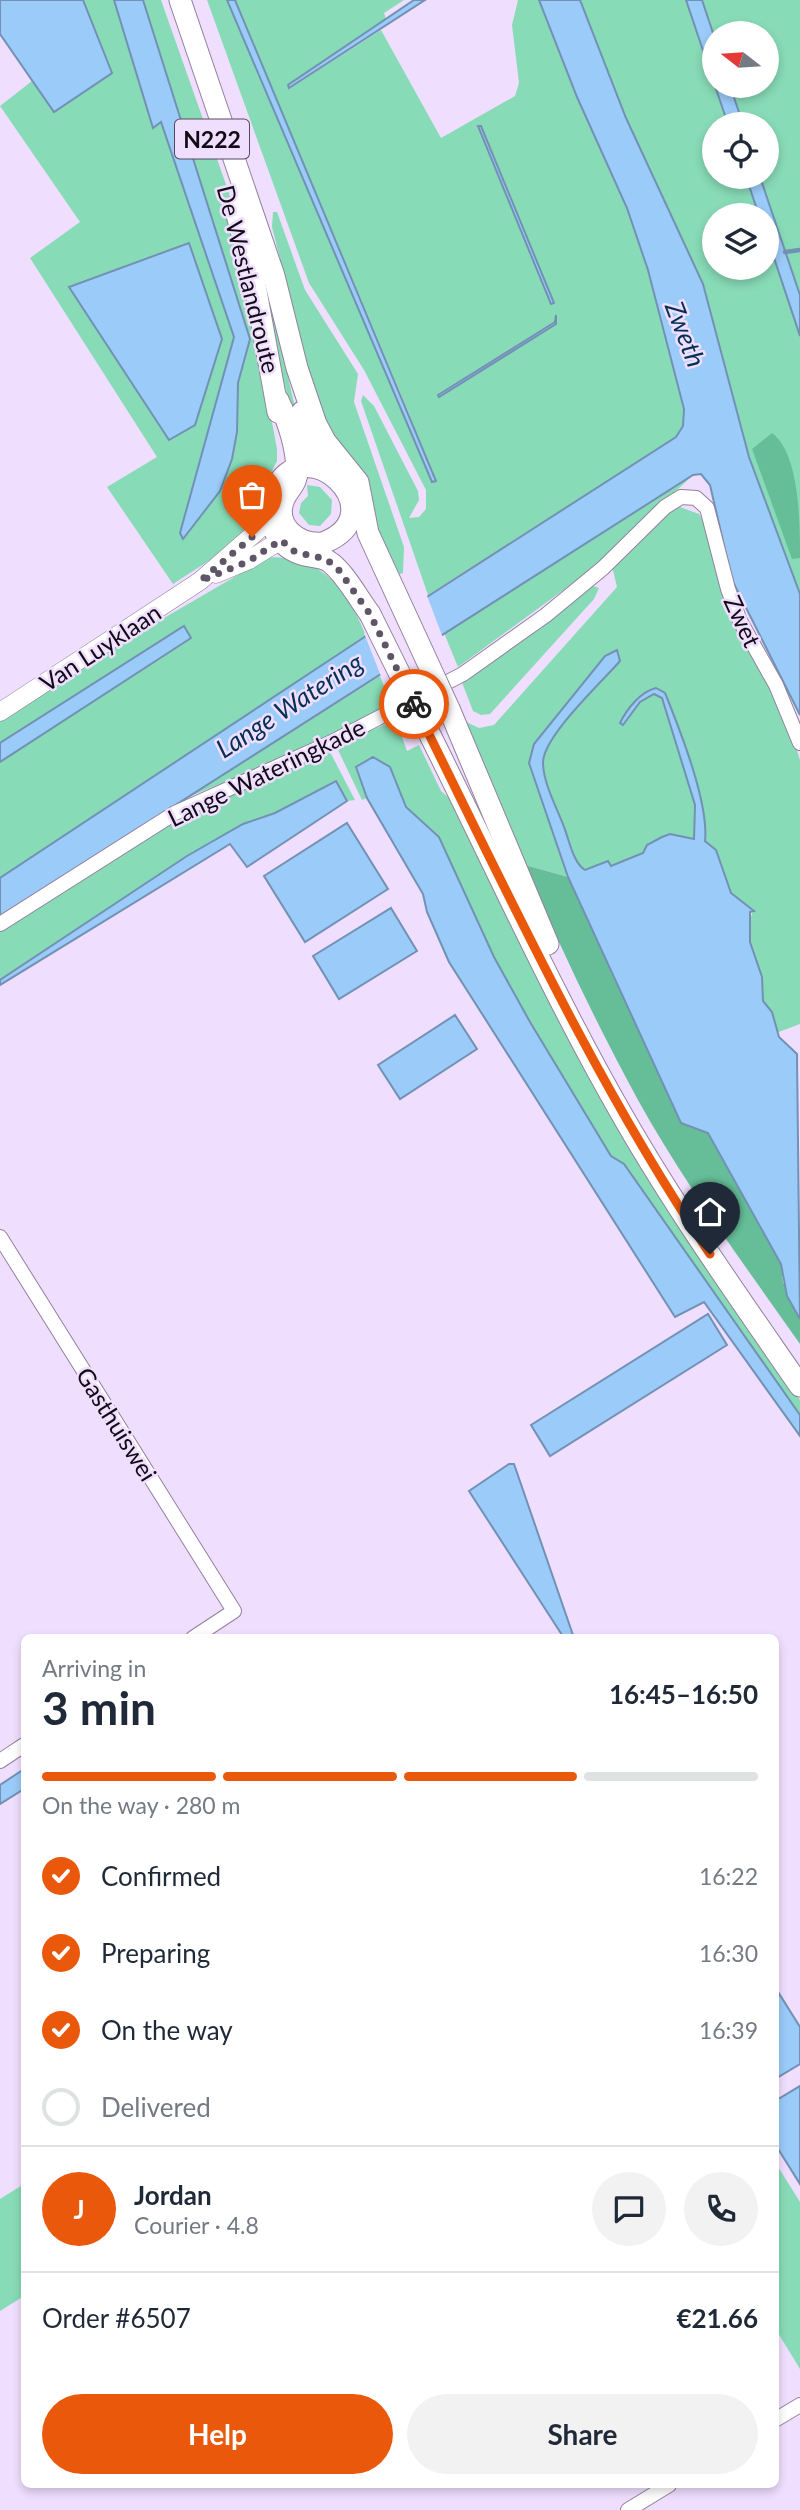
<!DOCTYPE html>
<html lang="en">
<head>
<meta charset="utf-8">
<style>
	body { margin:0; font-family:Lato,sans-serif; background:#f2f2f3; color:#1f2937; height:100vh; display:flex; flex-direction:column; font-size:26px; white-space:nowrap }
	* { box-sizing:border-box; margin:0 }
	p { font-size:23px; color:#747a83 }
	.icon { flex:none; width:38px; height:38px; fill:none; stroke:currentColor; stroke-width:2; stroke-linecap:round; stroke-linejoin:round }
	.map { position:relative; flex:1; overflow:hidden }
	.panel { position:absolute; left:21px; top:1634px; width:758px; height:854px; display:flex; flex-direction:column; background:#fff; border-radius:10px; box-shadow:0 4px 10px #0003 }
	.panel>* { flex:none }
	.needle { width:46px; rotate:287deg }
	.buttons { position:absolute; left:702px; top:21px; display:grid; gap:14px }
	.buttons a { display:grid; place-items:center; width:77px; height:77px; border-radius:50%; background:#fff; box-shadow:0 4px 10px #0003; font-size:35px }
	.pin { position:absolute; display:grid; place-items:center; width:60px; height:60px; color:#fff; margin:-72px -30px; border-radius:50% 50% 50% 0; rotate:-45deg; box-shadow:0 0 7px #0007 }
	.pin .icon { rotate:45deg }
	.courier { position:absolute; display:grid; place-items:center; width:70px; height:70px; margin:-35px; border:5px solid #ea580c; border-radius:50%; background:#fff; color:#222; box-shadow:0 2px 9px #0007 }
	.summary em { font-style:normal; font-weight:700 }
	.summary div { display:flex; flex-direction:column-reverse }
	.summary { display:flex; align-items:center; justify-content:space-between; height:119px; padding:0 21px }
	h1 { font-size:46px; font-weight:700; line-height:52px }
	.bar { display:grid; grid-template-columns:repeat(4,1fr); gap:10px 7px; align-content:center; height:84px; padding:0 21px }
	.bar i { height:9px; border-radius:5px; background:#e0e1e3 }
	.bar .selected { background:#ea580c }
	.bar p { grid-column:span 4 }
	.line { display:flex; align-items:center; gap:18px; padding:0 21px; border-top:2px solid #e0e1e3 }
	.line div { flex:1 }
	.round { display:grid; place-items:center; flex:none; width:74px; height:74px; border-radius:37px; background:#f2f2f3 }
	ol { padding:0 21px; list-style:none }
	li { display:flex; align-items:center; gap:21px; height:77px }
	li p { margin-inline-start:auto }
	li .icon { padding:7px; border-radius:50%; background:#ea580c; color:#fff; stroke-width:4 }
	li:last-child { color:#747a83 }
	li i { width:38px; height:38px; border:4px solid #e0e1e3; border-radius:50% }
	.cta { display:flex; gap:14px; margin-top:auto; padding:14px 21px }
	.cta a { flex:1; height:80px; border-radius:42px; background:#ea580c; color:#fff; font-size:28px; font-weight:700; line-height:80px; text-align:center }
	.cta a+a { background:#f2f2f3; color:#1f2937 }
	.map>svg:first-child { display:block }
</style>
</head>
<body>
<div class="map">
<svg width="800" height="2510" viewBox="0 0 800 2510">
	<rect width="100%" height="100%" fill="#f0defe"/>
	<!-- green -->
	<g fill="#88dbb7">
		<polygon points="83,0 114,0 153,128 161,122 234,337 180,533 183,538 220,491 237,432 238,383 250,339 143,0 161,0 229,193 277,449 277,461 264,487 253,522 213,558 173,584 107,487 157,457 30,258 80,222 0,106 32,81 54,112 112,73"/>
		<path d="M 207,0 L 227,0 L 432,481 L 410,416 L 235,0 L 404,0 L 384,13 L 386,19 L 290,88 L 381,30 L 441,138 L 515,96 L 519,83 L 512,25 L 518,0 L 539,0 C 567,70 598,138 627,208 C 653,272 670,341 684,409 L 683,426 L 676,437 L 428,595 L 361,401 L 363,395 L 374,406 L 418,491 L 419,500 L 409,518 L 419,517 L 426,509 L 426,490 L 364,370 L 309,283 Z"/>
		<polygon points="580,0 686,0 728,124 714,124 714,177 746,177 759,215 714,215 714,268 766,268 767,237 800,336 800,594"/>
		<polygon points="702,0 800,0 800,295 760,177 766,177 766,124 743,124 730,86 766,86 766,33 714,33 714,36"/>
		<polygon points="273,212 277,212 305,290 358,374 354,402 404,547 403,573 397,575 319,414 272,227"/>
		<polygon points="256,264 267,287 302,437 297,437"/>
		<polygon points="693,475 599,564 458,667 444,633"/>
		<polygon points="307,485 320,487 332,500 331,514 320,526 309,525 299,513 301,503 308,496"/>
		<polygon points="680,507 699,514 704,522 725,600 789,726 800,760 800,1024 776,1033 762,995 762,977 750,942 749,923 753,911 731,893 716,850 704,841 670,834 662,837 647,845 643,853 610,866 608,861 568,877 525,865 464,721 479,728 494,725 617,587 612,566 664,514"/>
		<path d="M 269,557 C 324,558 347,589 366,636 L 0,878 L 0,721 L 121,643 Z"/>
		<polygon points="593,586 599,588 594,599 490,714 481,715 473,711 461,680"/>
		<polygon points="380,676 392,707 328,739 186,798"/>
		<polygon points="396,720 407,751 419,745 441,791 456,804 568,1038 616,1123 800,1400 800,1415 624,1164 611,1156 530,1022 494,957 439,837 406,807 390,767 356,767 367,798 362,800 338,750 339,744"/>
		<polygon points="329,750 355,800 347,801 336,781 275,813 243,824 187,856 0,980 0,931 180,816"/>
		<polygon points="775,2162 800,2202 800,2369 775,2328"/>
		<polygon points="24,2184 24,2296 0,2311 0,2199"/>
	</g>
	<!-- forest -->
	<g fill="#65be98">
		<path d="M 772,433 C 800,453 800,526 800,558 L 792,559 L 752,449 Z"/>
		<path d="M 525,865 L 568,877 L 681,1123 L 708,1133 L 781,1264 L 783,1282 L 800,1319 L 800,1344 C 744,1264 685,1185 638,1100 C 596,1023 559,945 525,865 Z"/>
	</g>
	<!-- water -->
	<g fill="#9bcbf9" stroke="#7291b5" stroke-width="2">
		<polygon points="0,0 83,0 112,73 54,112 0,34"/>
		<polygon points="114,0 143,0 250,339 238,383 237,432 232,459 220,491 183,539 180,533 234,337 161,122 153,128"/>
		<polygon points="227,0 235,0 436,481 432,482"/>
		<polygon points="414,0 425,0 289,88 288,85"/>
		<polygon points="539,0 580,0 626,118 703,284 749,457 800,594 800,715 732,580 710,485 701,474 693,475 0,917 0,878 366,636 676,437 683,426 684,409 648,270 627,208 577,97"/>
		<polygon points="686,0 702,0 714,36 714,83"/>
		<polygon points="715,86 730,86 743,124 728,124"/>
		<polygon points="478,126 481,126 554,303 551,304"/>
		<polygon points="746,177 760,177 800,295 800,336 767,237 766,215 759,215"/>
		<polygon points="189,243 222,339 195,425 169,440 69,287"/>
		<polygon points="556,315 556,324 439,397 438,395 555,322"/>
		<polygon points="184,626 191,638 0,762 0,743"/>
		<path d="M 617,650 L 620,661 C 602,682 541,738 543,764 C 544,785 557,808 564,827 C 569,839 573,863 585,870 L 608,861 L 611,866 L 643,853 L 647,845 L 662,837 L 670,834 L 694,839 L 695,805 L 662,698 L 654,694 L 640,702 L 623,725 L 620,723 C 627,709 640,692 656,688 L 665,693 C 680,730 709,803 705,841 L 716,850 L 731,893 L 754,911 L 750,912 L 750,942 L 762,977 L 763,1001 L 772,1012 L 779,1037 L 797,1054 L 800,1319 L 787,1296 L 781,1264 L 708,1133 L 681,1123 L 568,877 L 529,763 L 534,744 L 605,656 Z"/>
		<polygon points="373,757 390,767 406,807 439,837 494,957 530,1022 611,1156 624,1164 800,1415 800,1436 704,1302 675,1317 449,962 427,912 423,894 367,798 356,767"/>
		<polygon points="336,781 347,801 247,867 230,844 0,985 0,980 187,856 243,824 275,813"/>
		<polygon points="347,823 388,889 305,942 264,876"/>
		<polygon points="391,908 417,951 339,999 313,956"/>
		<polygon points="455,1015 477,1049 400,1099 378,1065"/>
		<polygon points="708,1314 727,1345 550,1456 531,1425"/>
		<polygon points="509,1464 514,1464 574,1638 564,1638 469,1491"/>
		<polygon points="24,1769 24,1789 0,1804 0,1785"/>
		<polygon points="775,1987 800,2027 800,2064 775,2079"/>
		<polygon points="800,2086 800,2184 775,2144 775,2101"/>
	</g>
	<!-- pier -->
	<polygon fill="#f0defe" points="426,593 443,638 382,679 364,633"/>
	<g fill="none" stroke-linecap="round" stroke-linejoin="round">
		<!-- stream -->
		<polyline stroke="#7291b5" stroke-width="4.5" points="785,252 800,250"/>
		<defs>
			<g id="minor">
				<polyline points="0,924 175,813 332,742 463,674 546,615 603,568 665,507 681,497 696,498 707,508 728,589 740,621 776,685 800,743"/>
				<polyline points="0,1237 234,1611 193,1638"/>
				<polyline points="0,1761 24,1745"/>
				<polyline points="775,2420 800,2405"/>
				<polyline points="628,2510 669,2485"/>
			</g>
			<g id="tertiary">
				<polyline points="216,574 249,560 281,540"/>
				<polyline points="0,712 200,581 271,519"/>
			</g>
			<g id="primary">
				<polyline points="180,0 274,276 297,368 316,424 325,441 358,482 368,533 397,596"/>
				<polyline points="235,207 254,280 278,412"/>
				<path d="M 278,400 C 288,421 296,446 297,469 C 298,483 289,488 284,499 C 273,526 298,545 323,543 C 400,513 301,421 273,494 C 264,518 276,546 301,554 C 312,558 322,555 331,563 C 347,576 358,598 370,614"/>
				<polyline points="302,412 312,456 322,469"/>
				<polyline points="450,711 548,944"/>
				<path d="M 424,723 C 491,856 551,992 625,1120 C 678,1212 740,1299 800,1386"/>
			</g>
		</defs>
		<!-- minor casing -->
		<use href="#minor" stroke="#92819e" stroke-width="16"/>
		<!-- tertiary casing -->
		<use href="#tertiary" stroke="#92819e" stroke-width="19"/>
		<!-- primary casing -->
		<use href="#primary" stroke="#92819e" stroke-width="23"/>
		<!-- minor -->
		<use href="#minor" stroke="#fff" stroke-width="14"/>
		<!-- tertiary -->
		<use href="#tertiary" stroke="#fff" stroke-width="18"/>
		<!-- primary -->
		<use href="#primary" stroke="#fff" stroke-width="21"/>
		<defs>
			<g id="primary-bridge">
				<polyline points="397,596 450,711"/>
				<polyline points="370,614 424,723"/>
			</g>
		</defs>
		<!-- primary-bridge casing -->
		<use href="#primary-bridge" stroke="#92819e" stroke-width="23" stroke-linecap="butt"/>
		<!-- primary-bridge -->
		<use href="#primary-bridge" stroke="#fff" stroke-width="21"/>
	</g>
	<g fill="none" stroke-linecap="round" stroke-linejoin="round">
		<!-- done -->
		<polyline stroke="#5f5567" stroke-width="7" stroke-dasharray="0 12.6" points="252,537 200,581 249,561 281,540 295,552 326,559 338,569 370,614 414,704"/>
		<!-- route -->
		<path stroke="#ea580c" stroke-width="9" d="M 414,704 C 507,891 593,1080 710,1254"/>
	</g>
	<g text-anchor="middle" dominant-baseline="central" stroke-width="5" stroke-linejoin="round" paint-order="stroke">
		<!-- shield labels -->
		<rect fill="#f0defe" stroke="#544a5c" stroke-width="2" x="175" y="119.5" width="74" height="39" rx="5"/>
		<g font-size="23" font-weight="bold" fill="#110b16">
			<text x="212" y="139">N222</text>
		</g>
		<!-- street labels -->
		<g font-size="24" fill="#110b16" stroke="#f0defe">
			<text transform="translate(249 279) rotate(76)">De Westlandroute</text>
			<text transform="translate(743 621) rotate(65)">Zwet</text>
			<text transform="translate(100 647) rotate(-33)">Van Luyklaan</text>
			<text transform="translate(266 772) rotate(-26)">Lange Wateringkade</text>
			<text transform="translate(117 1424) rotate(58)">Gasthuiswei</text>
		</g>
		<!-- water labels -->
		<g font-size="26" font-style="italic" fill="#023155" stroke="#f0defe">
			<text transform="translate(686 334) rotate(69)">Zweth</text>
			<text transform="translate(289 705) rotate(-33)">Lange Watering</text>
		</g>
	</g>
</svg>
<div class="buttons">
<a><svg class="needle" viewBox="-14 -14 28 28"><path d="M0-13l5 13h-10z" fill="#e53935"/><path d="M0 13l5-13h-10z" fill="#747a83"/></svg></a>
<a><svg class="icon" aria-label="locate" viewBox="0 0 24 24"><circle cx="12" cy="12" r="6"/><path d="M12 2v4M12 18v4M2 12h4M18 12h4"/></svg></a>
<a><svg class="icon" aria-label="layers" viewBox="0 0 24 24"><path d="M12 4l9 5-9 5-9-5zM3 14l9 5 9-5"/></svg></a>
</div>
<div class="pin" style="left:252px;top:537px;background:#ea580c"><svg class="icon" aria-label="bag" viewBox="0 0 24 24"><path d="M5 8h14l-1 12H6zM9 8a3 3 0 0 1 6 0"/></svg></div>
<div class="pin" style="left:710px;top:1254px;background:#1f2937"><svg class="icon" aria-label="home" viewBox="0 0 24 24"><path d="M3 11l9-7 9 7M6 9v11h12V9"/></svg></div>
<div class="courier" style="left:414px;top:704px"><svg class="icon" aria-label="bike" viewBox="0 0 24 24"><circle cx="6" cy="16" r="4"/><circle cx="18" cy="16" r="4"/><path d="M6 16l4-8h5l3 8M10 8l3 8H6M13 5h3"/></svg></div>
<section class="panel">
<div class="summary"><div><h1>3 min</h1><p>Arriving in</p></div><em>16:45–16:50</em></div>
<div class="bar"><i class="selected"></i><i class="selected"></i><i class="selected"></i><i></i><p>On the way · 280 m</p></div>
<ol>
<li><svg class="icon" aria-label="check" viewBox="0 0 24 24"><path d="M5 12l5 5 9-10"/></svg>Confirmed<p>16:22</p></li>
<li><svg class="icon" aria-label="check" viewBox="0 0 24 24"><path d="M5 12l5 5 9-10"/></svg>Preparing<p>16:30</p></li>
<li><svg class="icon" aria-label="check" viewBox="0 0 24 24"><path d="M5 12l5 5 9-10"/></svg>On the way<p>16:39</p></li>
<li><i></i>Delivered</li>
</ol>
<div class="line" style="height:126px"><b class="round" style="background:#ea580c;color:#fff">J</b><div><b>Jordan</b><p>Courier · 4.8</p></div><a class="round"><svg class="icon" aria-label="chat" viewBox="0 0 24 24"><path d="M4 5h16v11H9l-5 4z"/></svg></a><a class="round"><svg class="icon" aria-label="phone" viewBox="0 0 24 24"><path d="M5 4h4l2 5-3 2q2 4 5 5l2-3 5 2v4C11 20 4 13 5 4z"/></svg></a></div>
<div class="line" style="height:91px"><div>Order #6507</div><b>€21.66</b></div>
<div class="cta"><a>Help</a><a>Share</a></div>
</section>
</div>
</body>
</html>
